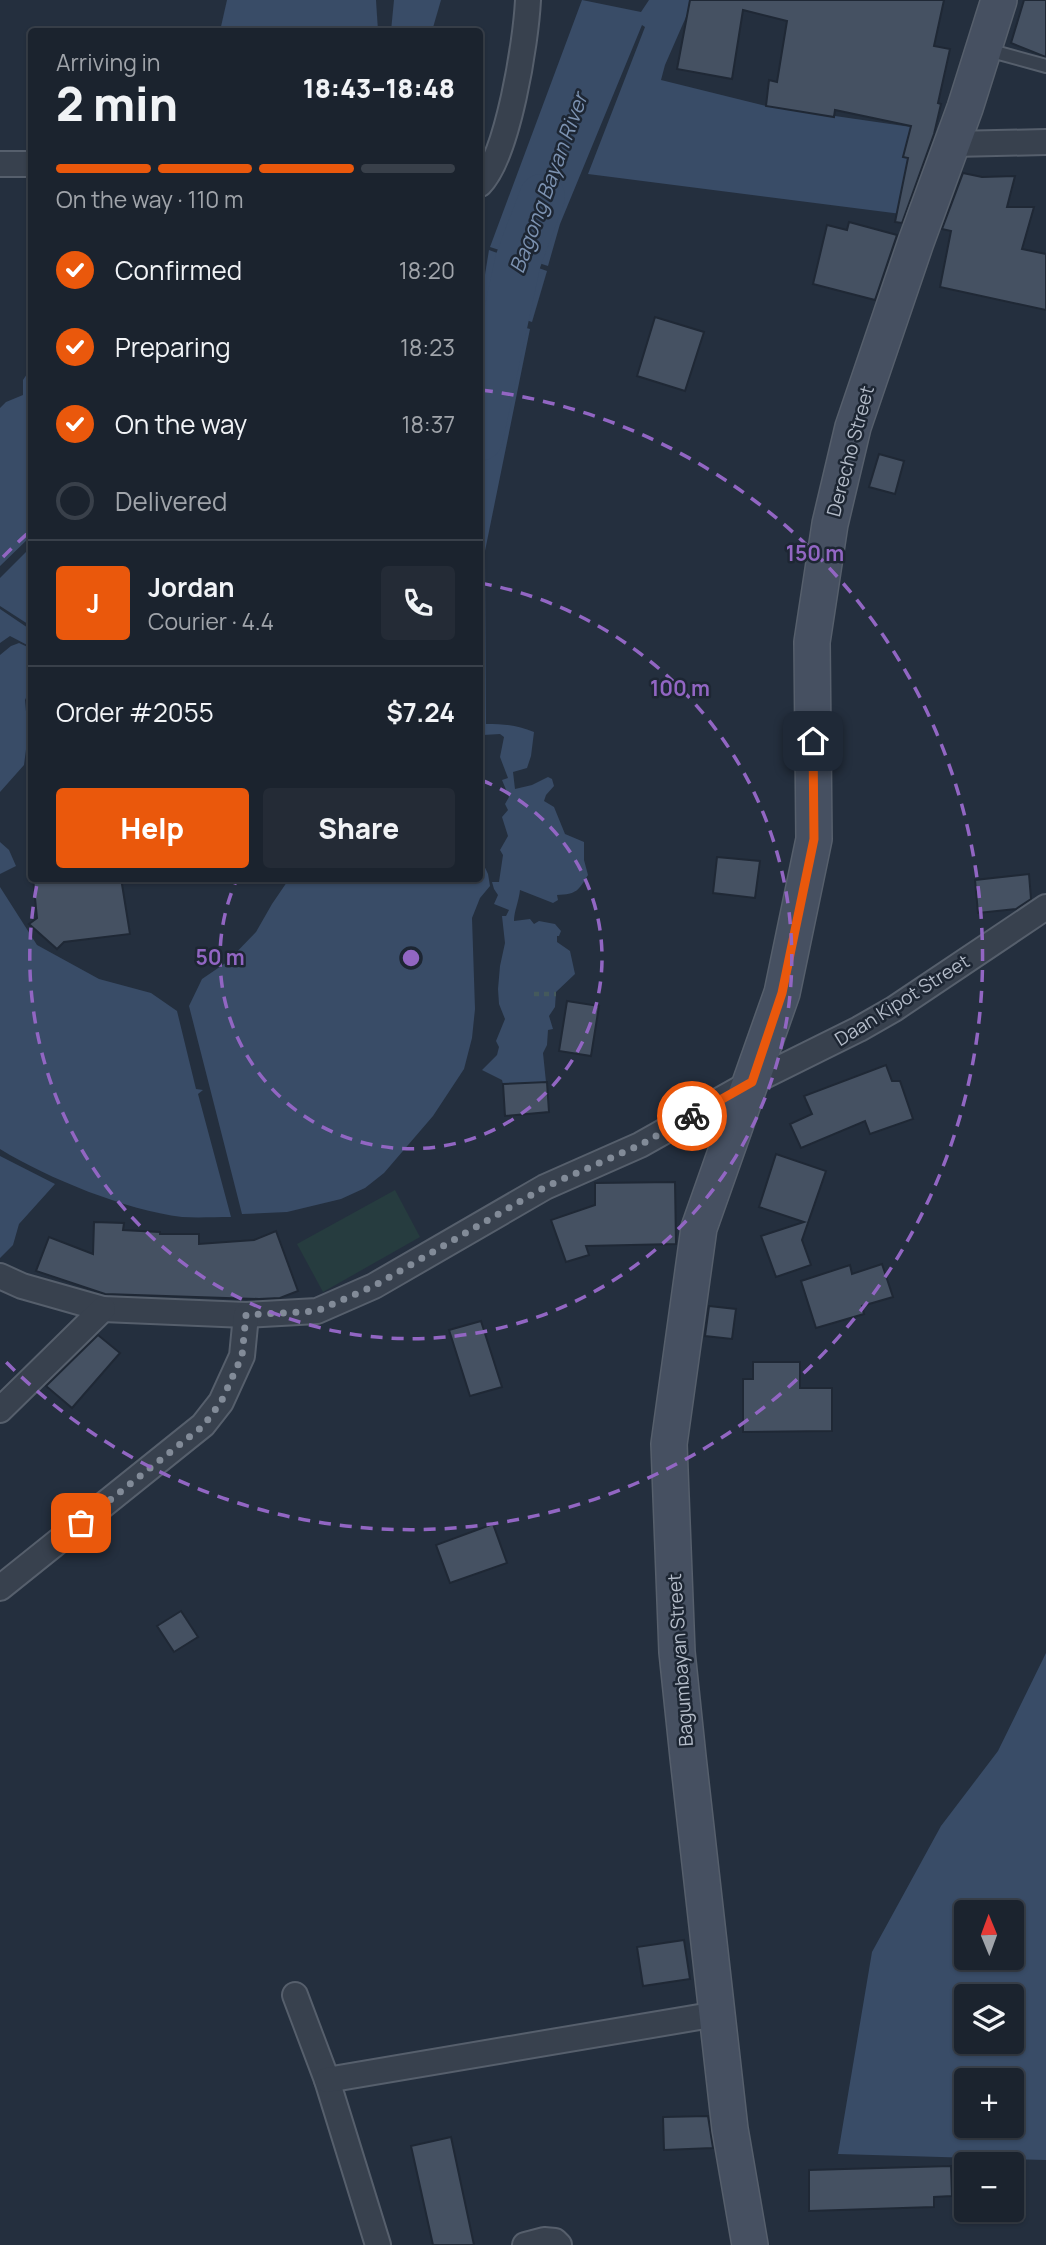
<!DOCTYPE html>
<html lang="en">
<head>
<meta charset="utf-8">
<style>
	body { margin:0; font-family:Manrope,sans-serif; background:#242b36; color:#f1f3f6; height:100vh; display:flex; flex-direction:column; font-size:26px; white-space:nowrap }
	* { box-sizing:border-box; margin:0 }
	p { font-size:23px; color:#a0a4aa }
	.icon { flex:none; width:38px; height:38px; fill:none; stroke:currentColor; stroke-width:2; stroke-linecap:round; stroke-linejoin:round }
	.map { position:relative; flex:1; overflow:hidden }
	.panel { position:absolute; left:28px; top:28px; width:455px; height:854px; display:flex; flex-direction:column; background:#1b232e; border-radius:7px; box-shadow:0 2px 5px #0004,0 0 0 2px #39404a }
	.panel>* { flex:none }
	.needle { width:46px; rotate:359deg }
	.fabs { position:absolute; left:954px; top:1900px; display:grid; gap:14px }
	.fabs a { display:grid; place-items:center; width:70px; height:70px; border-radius:7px; background:#1b232e; box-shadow:0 2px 5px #0004,0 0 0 2px #39404a; font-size:35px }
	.pin { position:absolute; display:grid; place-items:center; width:60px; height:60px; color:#fff; margin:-30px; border-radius:14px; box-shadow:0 4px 10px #0006 }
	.courier { position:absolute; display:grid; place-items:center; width:70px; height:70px; margin:-35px; border:5px solid #ea580c; border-radius:50%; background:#fff; color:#222; box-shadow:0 2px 9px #0007 }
	.head em { font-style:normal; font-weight:800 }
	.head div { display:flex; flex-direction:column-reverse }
	.head { display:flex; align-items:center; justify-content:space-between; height:119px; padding:0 28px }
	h1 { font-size:46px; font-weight:800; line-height:52px }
	.bar { display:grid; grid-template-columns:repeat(4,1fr); gap:10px 7px; align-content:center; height:84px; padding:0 28px }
	.bar i { height:9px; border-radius:5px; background:#39404a }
	.bar .on { background:#ea580c }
	.bar p { grid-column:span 4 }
	.line { display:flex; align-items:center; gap:18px; padding:0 28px; border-top:2px solid #39404a }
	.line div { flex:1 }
	.round { display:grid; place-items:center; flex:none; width:74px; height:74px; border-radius:7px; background:#242b36 }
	ol { padding:0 28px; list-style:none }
	li { display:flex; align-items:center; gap:21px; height:77px }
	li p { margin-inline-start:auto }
	li .icon { padding:7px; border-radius:50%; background:#ea580c; color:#fff; stroke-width:4 }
	li:last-child { color:#a0a4aa }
	li i { width:38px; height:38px; border:4px solid #39404a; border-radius:50% }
	.button { display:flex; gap:14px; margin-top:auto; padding:14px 28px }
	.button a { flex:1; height:80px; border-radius:7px; background:#ea580c; color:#fff; font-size:28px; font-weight:800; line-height:80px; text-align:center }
	.button a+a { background:#242b36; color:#f1f3f6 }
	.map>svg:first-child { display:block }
</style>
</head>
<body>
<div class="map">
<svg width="1046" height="2245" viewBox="0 0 1046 2245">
	<rect width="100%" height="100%" fill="#242f3e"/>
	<!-- green -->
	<polygon fill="#263c3f" points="395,1190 420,1237 323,1292 297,1244"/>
	<!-- water -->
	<g fill="#394c67" fill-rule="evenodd">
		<polygon points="227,0 376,0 378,31 220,31"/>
		<polygon points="394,0 441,0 432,31 391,31"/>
		<polygon points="582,0 641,12 649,0 711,0 689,10 665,65 661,80 766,106 911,127 903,157 908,158 899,201 919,203 917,216 588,174 645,27 642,25 560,224 548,266 490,247"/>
		<polygon points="489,250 547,271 532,322 480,305"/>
		<path d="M 480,315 L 530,329 L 485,551 L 486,724 C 504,724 517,725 534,732 L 531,756 L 527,768 L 513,772 L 515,789 L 532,785 L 548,777 L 552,779 L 554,786 L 546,795 L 544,801 L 554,807 L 565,834 L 584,842 L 584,860 L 588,875 C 578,891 577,894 557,895 L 558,900 L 553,903 L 520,890 C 519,901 514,911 514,921 L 530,919 L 534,924 L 539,921 L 555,924 L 561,931 L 559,936 L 557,936 L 557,942 L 570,951 L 575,974 L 556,992 L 555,1007 L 549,1016 L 553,1029 L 548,1030 L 547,1045 L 543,1053 L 546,1082 L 503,1084 L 502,1080 L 482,1070 L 497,1055 L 499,1047 L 496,1041 L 505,1019 L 499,1004 L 498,989 L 500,966 L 505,943 L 502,916 L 506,916 L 509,910 L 494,904 L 498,895 L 494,889 L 492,882 L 499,882 L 503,855 L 500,850 L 508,836 L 502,817 L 508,810 L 505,804 L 509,797 L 502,780 L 508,778 L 500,757 L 504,737 L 500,734 L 483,735 L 480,824 Z"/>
		<polygon points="31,368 31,536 0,566 0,408 6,402 23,395 23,380"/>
		<polygon points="31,547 31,626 0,606 0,578"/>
		<polygon points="0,609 31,630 31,647 10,636 0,643"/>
		<polygon points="19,643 32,649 31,687 25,700 28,734 24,765 0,792 0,655 11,646"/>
		<polygon points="0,842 9,850 16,866 0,874"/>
		<polygon points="480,857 488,874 490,886 480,898 472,918 475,1009 472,1038 464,1069 433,1116 384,1173 365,1188 341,1199 287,1212 242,1214 189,1006 202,979 227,962 256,932 272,904 287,882 288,879 480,878"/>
		<path d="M 0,887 L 37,945 L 99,979 L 151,993 L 177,1011 L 196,1089 L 203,1090 L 198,1094 L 231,1217 C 215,1217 198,1218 182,1217 C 126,1210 49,1179 0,1149 Z"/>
		<polygon points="0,1156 55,1184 19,1224 13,1245 0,1258"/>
		<path d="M 1046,1653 L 1046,2160 L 838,2154 L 872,1952 L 941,1826 L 998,1751 ZM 966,1913 L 1012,1913 L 1012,1958 L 966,1958 ZM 966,1997 L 1012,1997 L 1012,2042 L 966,2042 ZM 966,2081 L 1012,2081 L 1012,2126 L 966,2126 Z"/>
	</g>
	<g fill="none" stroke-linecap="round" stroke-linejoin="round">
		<!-- river -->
		<polyline stroke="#394c67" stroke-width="46" points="480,438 518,261 542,197"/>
	</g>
	<!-- building -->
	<g fill="#455162" stroke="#1f2835" stroke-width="2">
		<polygon points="690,0 944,0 934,46 950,49 938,103 941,104 934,134 902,223 895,222 908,158 903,157 911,126 835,110 834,117 766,106 769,80 777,82 787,21 743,10 732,79 677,69"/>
		<polygon points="1024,0 1046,0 1046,57 1011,43"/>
		<polygon points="963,173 982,177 1015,176 1007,207 1034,207 1022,249 1046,254 1046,310 940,287 951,231 942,229"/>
		<polygon points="849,222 897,235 875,300 813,284 827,225 847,230"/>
		<polygon points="655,317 704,332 685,391 637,376"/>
		<polygon points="879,454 904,461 895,494 869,487"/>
		<polygon points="717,857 760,861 755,898 713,893"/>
		<polygon points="1029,874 1031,899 1016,909 978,913 975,880"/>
		<polygon points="33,878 121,878 130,934 64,942 57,949 29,924 37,918"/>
		<polygon points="567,1001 599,1006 591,1056 559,1051"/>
		<polygon points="886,1065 892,1081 900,1081 913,1119 870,1134 865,1121 801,1148 790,1124 812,1114 804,1096"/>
		<polygon points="547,1082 549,1112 505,1116 503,1084"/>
		<polygon points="776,1154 826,1171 802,1240 811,1265 776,1277 761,1236 804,1222 759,1207"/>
		<polygon points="675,1182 676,1244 586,1246 589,1255 566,1262 551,1220 595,1205 595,1183"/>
		<polygon points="94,1222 124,1223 123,1230 160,1232 160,1234 199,1234 199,1244 254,1240 276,1231 298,1291 280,1298 259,1299 105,1294 36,1271 49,1237 93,1254"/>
		<polygon points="882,1264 893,1297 862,1306 864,1314 816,1328 801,1281 850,1265 852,1274"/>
		<polygon points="709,1306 736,1309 732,1339 705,1336"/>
		<polygon points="481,1321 502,1387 470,1396 449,1330"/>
		<polygon points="98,1335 120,1353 72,1408 46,1386"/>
		<polygon points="753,1362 800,1362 800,1388 832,1388 832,1431 743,1432 743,1379 753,1379"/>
		<polygon points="493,1524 507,1563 450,1583 436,1545"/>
		<polygon points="181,1611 198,1637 174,1652 157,1626"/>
		<polygon points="684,1940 690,1979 643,1986 637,1947"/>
		<polygon points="708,2116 713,2148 664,2150 663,2117"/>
		<polygon points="451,2137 474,2245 433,2245 411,2146"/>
		<polygon points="951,2166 952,2196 934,2197 934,2207 809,2211 809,2170"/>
	</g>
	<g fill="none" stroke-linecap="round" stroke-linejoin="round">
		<defs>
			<polyline id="lane" points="984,49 1046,66"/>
			<g id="street">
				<polyline points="953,144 1046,142"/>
				<polyline points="0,164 32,164"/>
				<path d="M 480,184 C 508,156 526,42 528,0"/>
				<polyline points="0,1276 22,1286 103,1309 246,1315 317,1311 374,1286 545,1187 640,1145 752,1082 859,1029 894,1009 1046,907"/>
				<polyline points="0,1410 103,1309"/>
				<polyline points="0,1588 203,1425 221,1402 242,1356 246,1315"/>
				<polyline points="295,1995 327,2080 378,2245"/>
				<polyline points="327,2080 717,2014"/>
				<polyline points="525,2245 544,2240 555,2241 559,2245"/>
			</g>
			<polyline id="secondary" points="750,2245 730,2129 688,1757 677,1652 669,1444 699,1228 782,993 814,839 812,642 830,524 853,427 916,242 965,108 999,0"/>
		</defs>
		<!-- lane casing -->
		<use href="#lane" stroke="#565f6c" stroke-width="16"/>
		<!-- street casing -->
		<use href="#street" stroke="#565f6c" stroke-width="28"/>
		<!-- secondary casing -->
		<use href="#secondary" stroke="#565f6c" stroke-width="38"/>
		<!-- path -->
		<polyline stroke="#44595c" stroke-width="4.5" stroke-dasharray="5 5" stroke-linecap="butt" points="534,994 556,994"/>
		<!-- lane -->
		<use href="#lane" stroke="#38414e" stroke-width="12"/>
		<!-- street -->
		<use href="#street" stroke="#38414e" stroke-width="24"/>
		<!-- secondary -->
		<use href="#secondary" stroke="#465061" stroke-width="35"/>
	</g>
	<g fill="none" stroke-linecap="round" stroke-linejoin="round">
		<!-- done -->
		<polyline stroke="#828b98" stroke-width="7" stroke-dasharray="0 12.6" points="81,1523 203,1426 221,1402 242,1356 246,1315 317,1311 374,1286 545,1187 640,1145 692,1116"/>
		<!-- route -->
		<polyline stroke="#ea580c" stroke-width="9" points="692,1116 752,1082 782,993 814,839 813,741"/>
	</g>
	<!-- distance rings -->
	<g fill="none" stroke="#9266c3" stroke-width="3.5" stroke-dasharray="12 9">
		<path d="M481 780A191 191 0 1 1 237 879"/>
		<path d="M480 583A381 381 0 1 1 38 879"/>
		<path d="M3 557A572 572 0 0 1 28 533M481 390A572 572 0 1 1 3 1359"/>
	</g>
	<g text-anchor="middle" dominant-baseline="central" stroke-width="5" stroke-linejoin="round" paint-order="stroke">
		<!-- street labels -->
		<g font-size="19" fill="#b4bcc9" stroke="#1d2633">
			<text transform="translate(850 451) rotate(-75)">Derecho Street</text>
			<text transform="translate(902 1000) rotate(-32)">Daan Kipot Street</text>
			<text transform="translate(680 1660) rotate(-94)">Bagumbayan Street</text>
		</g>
		<!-- water labels -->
		<g font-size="21" font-style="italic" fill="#7c92b1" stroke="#1d2633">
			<text transform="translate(548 183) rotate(-70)">Bagong Bayan River</text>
		</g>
	</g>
	<circle cx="411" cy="958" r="10" fill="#9266c3" stroke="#1d2633" stroke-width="3.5"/>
	<g font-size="21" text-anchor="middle" font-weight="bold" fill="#9266c3" stroke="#1d2633" stroke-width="5" stroke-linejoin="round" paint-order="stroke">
		<text x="815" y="561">150 m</text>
		<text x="680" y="696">100 m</text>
		<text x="220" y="965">50 m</text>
	</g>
</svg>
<div class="fabs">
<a><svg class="needle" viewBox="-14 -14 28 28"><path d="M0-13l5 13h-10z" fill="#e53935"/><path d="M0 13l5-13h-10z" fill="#a0a4aa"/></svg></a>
<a><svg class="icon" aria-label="layers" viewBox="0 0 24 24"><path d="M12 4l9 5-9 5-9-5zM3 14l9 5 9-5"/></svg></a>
<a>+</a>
<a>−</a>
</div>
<div class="pin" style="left:81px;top:1523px;background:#ea580c"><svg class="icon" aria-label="bag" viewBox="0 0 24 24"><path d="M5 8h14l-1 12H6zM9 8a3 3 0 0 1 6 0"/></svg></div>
<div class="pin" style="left:813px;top:741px;background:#1f2937"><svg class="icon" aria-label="home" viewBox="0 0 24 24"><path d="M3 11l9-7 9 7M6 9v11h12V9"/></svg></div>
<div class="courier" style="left:692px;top:1116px"><svg class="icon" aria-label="bike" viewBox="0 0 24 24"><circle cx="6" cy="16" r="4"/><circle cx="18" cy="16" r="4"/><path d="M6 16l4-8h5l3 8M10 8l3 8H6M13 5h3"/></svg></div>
<section class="panel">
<div class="head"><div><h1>2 min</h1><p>Arriving in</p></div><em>18:43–18:48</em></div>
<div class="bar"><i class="on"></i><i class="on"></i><i class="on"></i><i></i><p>On the way · 110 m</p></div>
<ol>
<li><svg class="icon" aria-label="check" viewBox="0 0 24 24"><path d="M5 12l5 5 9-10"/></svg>Confirmed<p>18:20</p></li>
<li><svg class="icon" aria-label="check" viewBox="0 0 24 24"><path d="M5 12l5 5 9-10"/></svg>Preparing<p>18:23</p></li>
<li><svg class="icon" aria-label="check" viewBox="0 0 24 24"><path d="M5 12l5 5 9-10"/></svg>On the way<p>18:37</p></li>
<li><i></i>Delivered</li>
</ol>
<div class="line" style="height:126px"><b class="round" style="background:#ea580c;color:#fff">J</b><div><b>Jordan</b><p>Courier · 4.4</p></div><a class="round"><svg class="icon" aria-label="phone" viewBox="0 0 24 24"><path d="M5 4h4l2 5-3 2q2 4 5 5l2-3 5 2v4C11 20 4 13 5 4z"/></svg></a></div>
<div class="line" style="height:91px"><div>Order #2055</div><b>$7.24</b></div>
<div class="button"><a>Help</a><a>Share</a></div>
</section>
</div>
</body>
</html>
